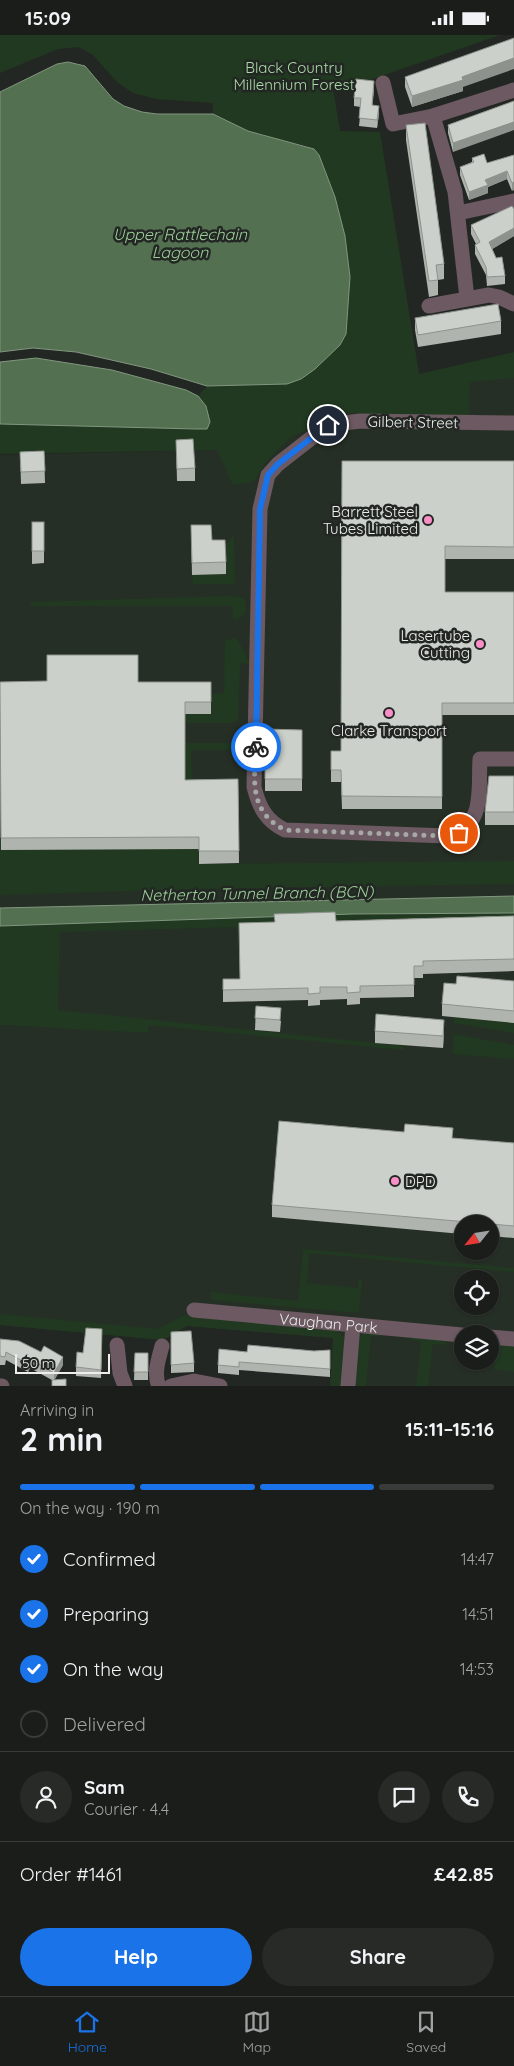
<!DOCTYPE html>
<html lang="en">
<head>
<meta charset="utf-8">
<style>
	body { margin:0; font-family:Quicksand,sans-serif; background:#272a27; color:#f1f3f6; height:100vh; display:flex; flex-direction:column; font-size:19px; white-space:nowrap }
	* { box-sizing:border-box; margin:0 }
	p { font-size:16px; color:#9fa2a2 }
	.icon { flex:none; width:28px; height:28px; fill:none; stroke:currentColor; stroke-width:2; stroke-linecap:round; stroke-linejoin:round }
	.map { position:relative; height:1351px; overflow:hidden }
	.panel { display:flex; flex-direction:column; background:#1a1d1a; flex:1 }
	.panel>* { flex:none }
	.needle { width:32px; rotate:240deg }
	.tools { position:absolute; left:454px; top:1180px; display:grid; gap:10px }
	.tools a { display:grid; place-items:center; width:45px; height:45px; border-radius:50%; background:#1a1d1a; box-shadow:0 1px 4px #0004,0 0 0 1px #383b39; font-size:25px }
	.scale { position:absolute; left:15px; bottom:12px; width:95px; box-sizing:border-box; padding-left:5px; border:2px solid #ebeeea; border-top:0; font-size:14px; line-height:18px; white-space:nowrap; color:#ebeeea; -webkit-text-stroke:4px #232723; paint-order:stroke }
	.pin { position:absolute; display:grid; place-items:center; width:42px; height:42px; color:#fff; margin:-21px; border:2px solid #fff; border-radius:50%; box-shadow:0 1px 5px #0007 }
	.courier { position:absolute; display:grid; place-items:center; width:50px; height:50px; margin:-25px; border:4px solid #1a73e8; border-radius:50%; background:#fff; color:#222; box-shadow:0 1px 6px #0007 }
	.head em { font-style:normal; font-weight:700 }
	.head div { display:flex; flex-direction:column-reverse }
	.head { display:flex; align-items:center; justify-content:space-between; height:85px; padding:0 20px }
	h1 { font-size:32px; font-weight:700; line-height:38px }
	.bar { display:grid; grid-template-columns:repeat(4,1fr); gap:8px 5px; align-content:center; height:60px; padding:0 20px }
	.bar i { height:6px; border-radius:4px; background:#383b39 }
	.bar .selected { background:#1a73e8 }
	.bar p { grid-column:span 4 }
	.line { display:flex; align-items:center; gap:12px; padding:0 20px; border-top:1px solid #383b39 }
	.line div { flex:1 }
	.round { display:grid; place-items:center; flex:none; width:52px; height:52px; border-radius:26px; background:#272a27 }
	ol { padding:0 20px; list-style:none }
	li { display:flex; align-items:center; gap:15px; height:55px }
	li p { margin-inline-start:auto }
	li .icon { padding:5px; border-radius:50%; background:#1a73e8; color:#fff; stroke-width:4 }
	li:last-child { color:#9fa2a2 }
	li i { width:28px; height:28px; border:2px solid #383b39; border-radius:50% }
	.cta { display:flex; gap:10px; margin-top:auto; padding:10px 20px }
	.cta a { flex:1; height:58px; border-radius:30px; background:#1a73e8; color:#fff; font-size:20px; font-weight:700; line-height:58px; text-align:center }
	.cta a+a { background:#272a27; color:#f1f3f6 }
	.status { display:flex; justify-content:space-between; align-items:center; height:35px; padding:0 25px; background:#1a1d1a; direction:ltr }
	.status svg { height:14px; fill:currentColor }
	.dock { display:flex; justify-content:space-around; align-items:center; height:70px; border-top:1px solid #383b39; background:#1a1d1a; font-size:14px; color:#9fa2a2 }
	.dock a { display:grid; justify-items:center; gap:2px }
	.dock .selected { color:#1a73e8 }
	.map>svg:first-child { display:block }
</style>
</head>
<body>
<div class="status"><b>15:09</b><svg viewBox="0 0 49 12"><path d="M0 12V9h3v3zM5 12V6h3v6zM10 12V3h3v9zM15 12V0h3v12zM26 1h20v11H26zM47 4h2v5h-2z"/></svg></div>
<div class="map">
<svg width="514" height="1351" viewBox="0 0 514 1351">
	<rect width="100%" height="100%" fill="#232723"/>
	<!-- built -->
	<path fill="#262f25" fill-rule="evenodd" d="M 514,330 L 514,1351 L 330,1351 L 333,1303 L 187,1291 L 163,1305 L 0,1290 L 0,990 L 57,993 L 60,897 L 58,880 L 0,881 L 0,420 L 217,415 ZM 462,1189 L 490,1189 L 490,1216 L 462,1216 ZM 462,1244 L 490,1244 L 490,1271 L 462,1271 ZM 462,1299 L 490,1299 L 490,1326 L 462,1326 Z"/>
	<!-- green -->
	<g fill="#213920">
		<polygon points="0,0 500,0 367,46 333,54 340,96 380,97 419,339 514,317 514,343 470,347 469,381 345,378 322,386 290,403 267,426 253,447 233,450 217,415 0,419 0,389 207,394 206,371 198,361 207,351 287,349 315,334 346,299 350,242 345,201 335,162 319,120 307,111 278,105 264,99 248,96 213,79 213,68 156,64 133,58 117,47 93,20 79,12 58,14 0,38"/>
		<polygon points="234,501 235,549 193,549 192,540 226,539 226,509"/>
		<polygon points="232,561 243,563 246,567 246,577 239,584 233,584 232,571 29,571 32,567"/>
		<polygon points="233,603 238,605 250,629 240,628 238,685 232,688 185,688 185,679 211,679 211,659 224,658 225,606"/>
		<polygon points="0,667 185,814 185,708 239,708 239,715 191,715 192,757 197,757 199,829 514,826 514,849 192,854 0,860"/>
		<polygon points="514,878 514,893 239,901 237,892 60,897 58,975 404,1011 403,1015 148,990 148,998 0,990 0,891 353,879"/>
		<polygon points="454,982 514,988 514,998 454,988"/>
		<polygon points="454,999 514,1010 514,1024 453,1019"/>
		<polygon points="303,1214 514,1233 514,1237 309,1218 307,1248 358,1253 358,1243 362,1245 359,1278 211,1265 211,1257 298,1266"/>
		<polygon points="0,1279 157,1294 184,1280 329,1292 336,1294 346,1305 343,1351 330,1351 333,1303 187,1291 163,1305 0,1290"/>
		<polygon points="382,1296 381,1302 371,1301 366,1351 355,1351 358,1305 363,1298"/>
		<polygon points="411,1299 445,1304 446,1306 446,1310 433,1309 428,1351 416,1351 421,1306 410,1305"/>
		<polygon points="499,1308 514,1310 514,1337 494,1334 496,1311"/>
	</g>
	<!-- water -->
	<g fill="#537151" stroke="#81967f">
		<polygon points="68,27 85,31 113,64 124,71 142,77 157,79 213,79 248,96 314,114 319,120 335,162 345,201 350,242 346,299 340,310 315,334 301,344 287,349 207,351 151,334 76,317 33,313 0,317 0,57 57,29"/>
		<polygon points="36,323 112,335 186,355 198,361 206,371 210,387 207,394 196,394 0,389 0,327"/>
		<polygon points="514,861 514,878 353,879 0,891 0,873"/>
	</g>
	<g fill="none" stroke-linecap="round" stroke-linejoin="round">
		<!-- minor -->
		<g stroke="#6c5962" stroke-width="15">
			<polyline points="383,48 393,89 433,81"/>
			<polyline points="458,178 514,166"/>
			<polyline points="467,263 455,157 433,81 514,55"/>
			<polyline points="429,271 489,260 499,262 514,269"/>
			<path d="M 514,388 L 360,386 L 328,390 L 278,429 L 268,440 L 260,474 L 254,752 C 259,772 266,786 285,795 L 447,801 C 486,792 478,755 480,724 L 514,724"/>
			<path id="s1" d="M 194,1275 L 462,1300"/>
			<polyline points="490,1302 514,1304"/>
			<polyline points="117,1310 120,1338 125,1351"/>
			<polyline points="0,1351 2,1351"/>
			<path d="M 159,1351 C 153,1339 159,1323 162,1311"/>
			<polyline points="171,1351 194,1346 220,1351"/>
			<polyline points="348,1351 353,1290"/>
		</g>
	</g>
	<!-- wall -->
	<g fill="#afb4ae">
		<polygon points="405,42 463,52 463,56 412,72 405,52"/>
		<polygon points="374,54 372,70 379,79 377,93 359,91 361,72 354,71 354,63"/>
		<polygon points="514,66 453,117 448,98 448,90"/>
		<polygon points="406,90 444,229 444,244 438,245 438,260 429,262 406,105"/>
		<polygon points="514,120 512,156 507,144 488,152 488,158 469,165 460,140 460,132 472,127 472,123 487,128"/>
		<polygon points="514,174 514,201 492,214 505,241 505,249 487,251 486,240 475,219 475,210 476,209 471,199 471,190"/>
		<polygon points="415,283 501,286 501,299 418,312 415,295"/>
		<polygon points="176,405 195,433 195,446 177,446"/>
		<polygon points="44,416 45,448 21,449 20,417"/>
		<polygon points="342,426 514,426 514,524 445,524 445,557 514,557 514,680 442,680 442,774 342,774 341,747 331,747 331,735 341,716"/>
		<polygon points="32,487 44,487 44,528 32,529"/>
		<polygon points="191,490 226,527 226,539 192,540"/>
		<polygon points="0,647 211,647 211,679 185,679 185,745 238,744 239,828 199,829 199,814 1,815"/>
		<polygon points="265,694 302,695 302,756 265,756"/>
		<polygon points="514,741 514,790 485,790 485,777"/>
		<polygon points="514,881 514,936 423,939 423,943 414,943 414,962 360,963 360,969 347,970 347,964 320,965 320,970 308,971 308,965 223,967 223,944 240,944 336,886"/>
		<polygon points="514,946 514,988 442,981 442,969 456,949"/>
		<polygon points="256,971 281,986 280,997 255,995"/>
		<polygon points="375,996 444,998 443,1013 375,1008"/>
		<polygon points="453,1103 514,1108 514,1203 490,1201 490,1189 462,1189 462,1199 272,1182 272,1170"/>
		<polygon points="102,1294 101,1343 76,1341 76,1332 83,1318"/>
		<polygon points="171,1297 194,1328 194,1337 171,1338"/>
		<polygon points="0,1304 63,1330 54,1345 52,1345 30,1333 28,1337 6,1325 5,1330 0,1330"/>
		<polygon points="330,1315 330,1342 239,1335 239,1340 218,1338 218,1330 247,1317 314,1316"/>
		<polygon points="135,1318 148,1318 148,1345 134,1345"/>
	</g>
	<!-- shaded-wall -->
	<g fill="#8e928d">
		<polygon points="514,23 514,34 463,52 463,56 412,72 412,61 462,42"/>
		<polygon points="374,46 374,54 372,78 372,70"/>
		<polygon points="379,71 379,79 377,93 377,85"/>
		<polygon points="514,87 514,95 453,117 453,108"/>
		<polygon points="507,136 507,144 488,152 488,158 469,165 469,157 485,145"/>
		<polygon points="514,147 514,155 512,156 512,148"/>
		<polygon points="514,193 514,201 489,216 489,207"/>
		<polygon points="444,985 444,998 443,1013 443,1001"/>
		<polygon points="63,1322 63,1330 54,1346 54,1338"/>
		<polygon points="30,1324 30,1333 28,1337 28,1329"/>
	</g>
	<!-- building -->
	<g fill="#cbd1ca" stroke="#8e928d">
		<polygon points="514,3 514,23 462,42 463,45 412,61 405,42"/>
		<polygon points="356,44 374,46 372,70 379,71 377,85 359,83 361,63 354,63"/>
		<polygon points="514,66 514,87 453,108 448,90"/>
		<polygon points="425,88 444,229 436,230 438,245 429,246 406,90"/>
		<polygon points="484,119 487,128 514,120 514,147 512,148 507,136 485,145 488,150 469,157 460,132 474,127 472,123"/>
		<polygon points="512,171 514,174 514,193 489,207 496,223 502,222 505,241 487,242 486,232 475,210 480,207 471,190"/>
		<polygon points="498,269 501,286 418,300 415,283"/>
		<polygon points="193,404 195,433 177,434 176,405"/>
		<polygon points="44,416 45,436 21,437 20,417"/>
		<polygon points="342,426 514,426 514,512 445,511 445,557 514,557 514,668 442,668 442,762 342,761 341,735 331,735 331,716 341,716"/>
		<rect x="32" y="487" width="12" height="29"/>
		<polygon points="191,490 211,490 212,505 225,505 226,527 192,528"/>
		<polygon points="47,620 138,620 138,647 211,647 211,667 185,667 185,745 238,744 239,816 199,816 199,802 1,803 0,647 47,646"/>
		<polygon points="265,694 302,695 302,744 265,744"/>
		<polygon points="489,741 514,741 514,777 485,777"/>
		<polygon points="335,877 336,886 514,881 514,924 423,926 423,931 414,931 414,950 360,951 360,957 347,958 347,952 320,952 320,958 308,959 308,953 223,955 223,944 240,944 239,888 275,887 274,879"/>
		<polygon points="457,941 514,946 514,976 442,969 444,948 456,949"/>
		<polygon points="256,971 281,973 280,985 255,983"/>
		<polygon points="376,979 444,985 443,1001 375,996"/>
		<polygon points="279,1086 404,1097 405,1089 453,1093 452,1103 514,1108 514,1191 272,1170"/>
		<polygon points="86,1293 102,1294 101,1335 76,1332 77,1317 83,1318"/>
		<polygon points="191,1296 194,1328 171,1330 171,1297"/>
		<polygon points="0,1304 19,1306 41,1317 44,1311 63,1322 54,1338 30,1324 28,1329 6,1317 5,1322 0,1321"/>
		<polygon points="248,1310 314,1316 330,1315 330,1334 239,1327 239,1332 218,1330 219,1314 247,1317"/>
		<polygon points="135,1318 148,1318 148,1337 134,1337"/>
		<polygon points="66,1344 66,1351 52,1351 52,1345"/>
	</g>
	<g fill="none" stroke-linecap="round" stroke-linejoin="round">
		<!-- done -->
		<path stroke="#a5a8a4" stroke-width="5" stroke-dasharray="0 9" d="M 256,712 C 254,746 249,777 285,795 L 447,801 L 459,798"/>
		<!-- route -->
		<polyline stroke="#1a73e8" stroke-width="6" points="256,712 260,474 268,440 278,429 328,390"/>
	</g>
	<!-- markers -->
	<g fill="#fa8fc7" stroke="#232723" stroke-width="2">
		<circle cx="428" cy="485" r="5"/>
		<circle cx="480" cy="609" r="5"/>
		<circle cx="389" cy="678" r="5"/>
		<circle cx="395" cy="1146" r="5"/>
	</g>
	<g text-anchor="middle" dominant-baseline="central" stroke-width="5" stroke-linejoin="round" paint-order="stroke">
		<!-- park labels -->
		<g font-size="15" fill="#aadda7" stroke="#232723">
			<text x="294" y="32">Black Country<tspan x="294" dy="17">Millennium Forest</tspan></text>
		</g>
		<!-- street labels -->
		<g font-size="15" fill="#ebeeea" stroke="#232723">
			<text transform="translate(413 387) rotate(1)">Gilbert Street</text>
			<text stroke="none"><textPath href="#s1" startOffset="135">Vaughan Park</textPath></text>
		</g>
		<!-- poi labels -->
		<g font-size="15" fill="#ebeeea" stroke="#232723" text-anchor="end">
			<text x="418" y="476">Barrett Steel<tspan x="418" dy="17">Tubes Limited</tspan></text>
			<text x="470" y="600">Lasertube<tspan x="470" dy="17">Cutting</tspan></text>
			<text x="389" y="695" text-anchor="middle">Clarke Transport</text>
			<text x="405" y="1146" text-anchor="start">DPD</text>
		</g>
		<!-- water labels -->
		<g font-size="16" font-style="italic" fill="#9dcf9a" stroke="#232723">
			<text x="180" y="199">Upper Rattlechain<tspan x="180" dy="18">Lagoon</tspan></text>
			<text transform="translate(257 858) rotate(-1)">Netherton Tunnel Branch (BCN)</text>
		</g>
	</g>
</svg>
<div class="tools">
<a><svg class="needle" viewBox="-14 -14 28 28"><path d="M0-13l5 13h-10z" fill="#e53935"/><path d="M0 13l5-13h-10z" fill="#9fa2a2"/></svg></a>
<a><svg class="icon" aria-label="locate" viewBox="0 0 24 24"><circle cx="12" cy="12" r="6"/><path d="M12 2v4M12 18v4M2 12h4M18 12h4"/></svg></a>
<a><svg class="icon" aria-label="layers" viewBox="0 0 24 24"><path d="M12 4l9 5-9 5-9-5zM3 14l9 5 9-5"/></svg></a>
</div>
<div class="scale">50 m</div>
<div class="pin" style="left:459px;top:798px;background:#ea580c"><svg class="icon" aria-label="bag" viewBox="0 0 24 24"><path d="M5 8h14l-1 12H6zM9 8a3 3 0 0 1 6 0"/></svg></div>
<div class="pin" style="left:328px;top:390px;background:#1f2937"><svg class="icon" aria-label="home" viewBox="0 0 24 24"><path d="M3 11l9-7 9 7M6 9v11h12V9"/></svg></div>
<div class="courier" style="left:256px;top:712px"><svg class="icon" aria-label="bike" viewBox="0 0 24 24"><circle cx="6" cy="16" r="4"/><circle cx="18" cy="16" r="4"/><path d="M6 16l4-8h5l3 8M10 8l3 8H6M13 5h3"/></svg></div>
</div>
<section class="panel">
<div class="head"><div><h1>2 min</h1><p>Arriving in</p></div><em>15:11–15:16</em></div>
<div class="bar"><i class="selected"></i><i class="selected"></i><i class="selected"></i><i></i><p>On the way · 190 m</p></div>
<ol>
<li><svg class="icon" aria-label="check" viewBox="0 0 24 24"><path d="M5 12l5 5 9-10"/></svg>Confirmed<p>14:47</p></li>
<li><svg class="icon" aria-label="check" viewBox="0 0 24 24"><path d="M5 12l5 5 9-10"/></svg>Preparing<p>14:51</p></li>
<li><svg class="icon" aria-label="check" viewBox="0 0 24 24"><path d="M5 12l5 5 9-10"/></svg>On the way<p>14:53</p></li>
<li><i></i>Delivered</li>
</ol>
<div class="line" style="height:90px"><a class="round"><svg class="icon" aria-label="person" viewBox="0 0 24 24"><circle cx="12" cy="8" r="4"/><path d="M4 21q1-7 8-7t8 7"/></svg></a><div><b>Sam</b><p>Courier · 4.4</p></div><a class="round"><svg class="icon" aria-label="chat" viewBox="0 0 24 24"><path d="M4 5h16v11H9l-5 4z"/></svg></a><a class="round"><svg class="icon" aria-label="phone" viewBox="0 0 24 24"><path d="M5 4h4l2 5-3 2q2 4 5 5l2-3 5 2v4C11 20 4 13 5 4z"/></svg></a></div>
<div class="line" style="height:65px"><div>Order #1461</div><b>£42.85</b></div>
<div class="cta"><a>Help</a><a>Share</a></div>
</section>
<nav class="dock">
<a class="selected"><svg class="icon" aria-label="home" viewBox="0 0 24 24"><path d="M3 11l9-7 9 7M6 9v11h12V9"/></svg>Home</a>
<a><svg class="icon" aria-label="map" viewBox="0 0 24 24"><path d="M3 6l6-2 6 2 6-2v14l-6 2-6-2-6 2zM9 4v14M15 6v14"/></svg>Map</a>
<a><svg class="icon" aria-label="saved" viewBox="0 0 24 24"><path d="M7 4h10v16l-5-4-5 4z"/></svg>Saved</a>
</nav>
</body>
</html>
